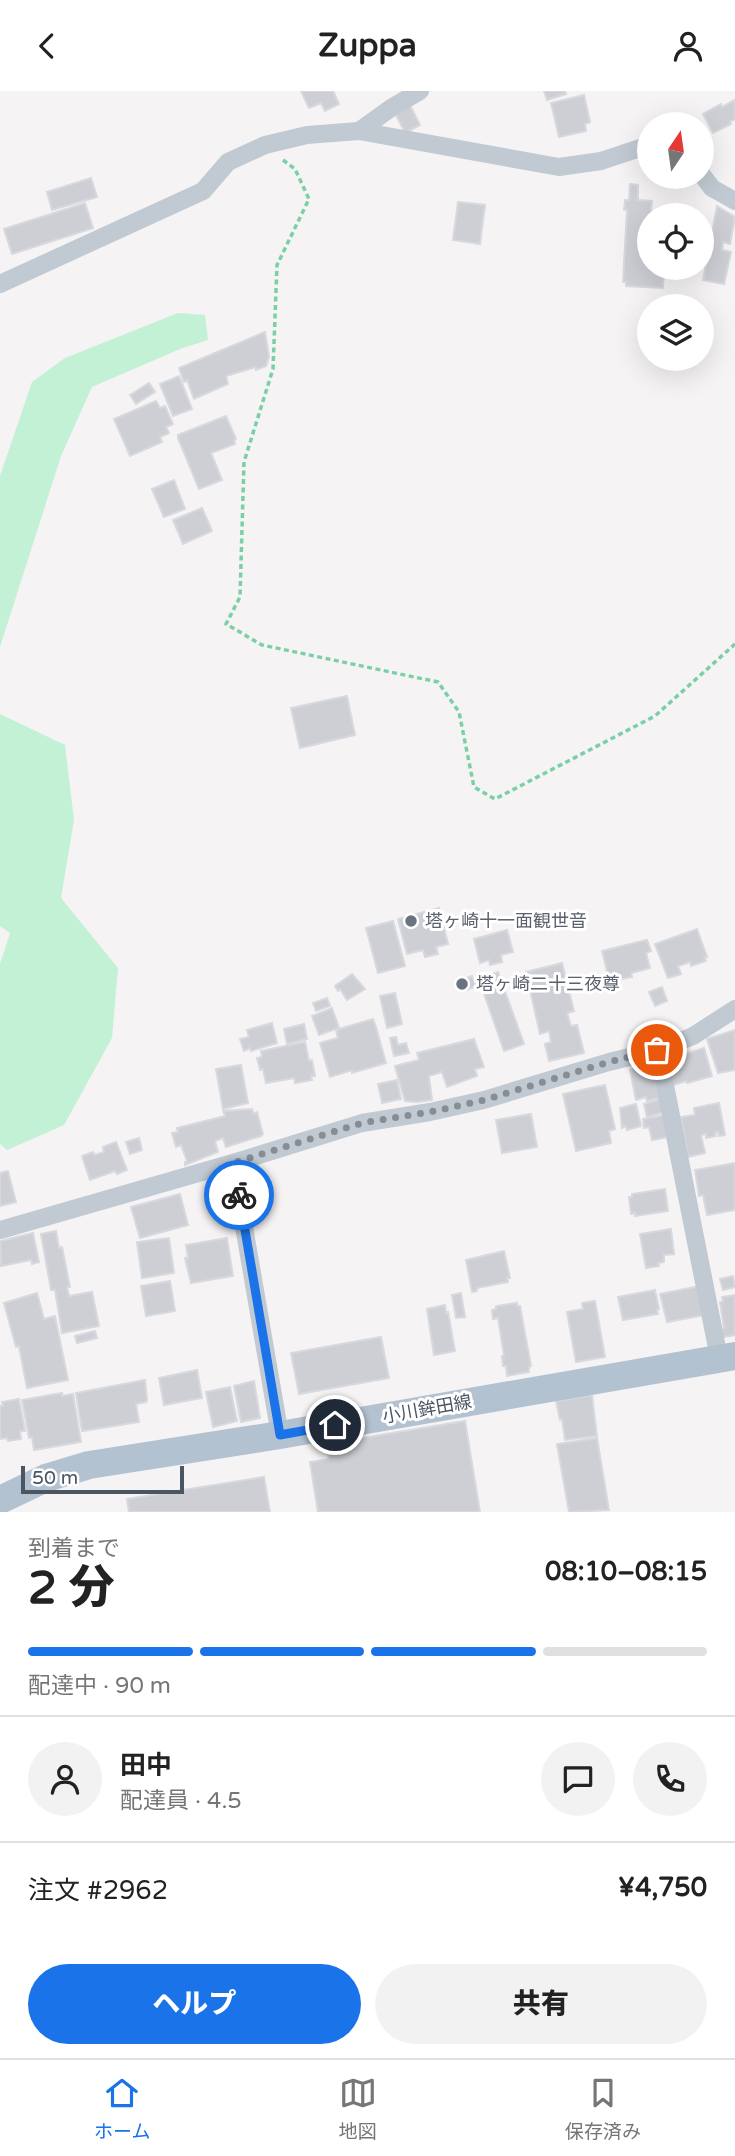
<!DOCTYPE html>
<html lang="ja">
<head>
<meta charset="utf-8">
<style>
	body { margin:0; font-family:"Varela Round","Noto Sans JP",sans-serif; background:#f2f2f2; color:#222; height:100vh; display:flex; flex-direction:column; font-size:26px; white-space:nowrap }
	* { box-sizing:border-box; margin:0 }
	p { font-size:23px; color:#767676 }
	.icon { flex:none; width:38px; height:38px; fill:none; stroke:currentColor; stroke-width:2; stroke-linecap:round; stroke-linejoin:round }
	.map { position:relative; height:1421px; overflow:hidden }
	.panel { display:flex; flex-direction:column; background:#fff; flex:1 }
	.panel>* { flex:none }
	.needle { width:46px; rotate:13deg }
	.tools { position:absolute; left:637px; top:21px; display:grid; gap:14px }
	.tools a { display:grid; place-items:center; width:77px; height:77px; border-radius:50%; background:#fff; box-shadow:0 7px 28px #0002; font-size:35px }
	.scale { position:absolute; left:21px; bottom:18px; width:163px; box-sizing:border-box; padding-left:7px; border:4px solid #4a5661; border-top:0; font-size:19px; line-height:24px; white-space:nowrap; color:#4a5661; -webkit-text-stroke:5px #fff; paint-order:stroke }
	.pin { position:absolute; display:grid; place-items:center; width:60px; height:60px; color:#fff; margin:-30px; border:4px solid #fff; border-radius:50%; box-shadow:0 2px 7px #0007 }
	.courier { position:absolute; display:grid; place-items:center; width:70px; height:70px; margin:-35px; border:5px solid #1a73e8; border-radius:50%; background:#fff; color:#222; box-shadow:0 2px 9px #0007 }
	.overview em { font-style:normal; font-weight:800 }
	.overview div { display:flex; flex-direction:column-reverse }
	.overview { display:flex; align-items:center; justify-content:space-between; height:119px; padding:0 28px }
	h1 { font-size:46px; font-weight:800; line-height:52px }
	.bar { display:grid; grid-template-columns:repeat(4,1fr); gap:10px 7px; align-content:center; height:84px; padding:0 28px }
	.bar i { height:9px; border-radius:5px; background:#e0e0e0 }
	.bar .active { background:#1a73e8 }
	.bar p { grid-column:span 4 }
	.line { display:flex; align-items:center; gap:18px; padding:0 28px; border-top:2px solid #e0e0e0 }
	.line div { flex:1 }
	.round { display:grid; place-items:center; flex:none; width:74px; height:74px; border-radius:37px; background:#f2f2f2 }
	.action { display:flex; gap:14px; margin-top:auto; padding:14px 28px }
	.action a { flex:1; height:80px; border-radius:42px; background:#1a73e8; color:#fff; font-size:28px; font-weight:800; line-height:80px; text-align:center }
	.action a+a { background:#f2f2f2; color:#222 }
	header { display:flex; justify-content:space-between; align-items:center; height:91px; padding:0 28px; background:#fff; font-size:32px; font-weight:800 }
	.dock { display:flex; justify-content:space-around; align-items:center; height:98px; border-top:2px solid #e0e0e0; background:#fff; font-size:19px; color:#767676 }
	.dock a { display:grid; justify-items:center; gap:4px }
	.dock .active { color:#1a73e8 }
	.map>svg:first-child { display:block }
</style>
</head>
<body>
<header><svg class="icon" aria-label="back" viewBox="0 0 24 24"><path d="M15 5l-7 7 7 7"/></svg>Zuppa<svg class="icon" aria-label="person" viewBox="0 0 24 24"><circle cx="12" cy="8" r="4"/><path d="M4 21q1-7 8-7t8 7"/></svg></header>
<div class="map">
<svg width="735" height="1421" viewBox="0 0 735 1421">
	<rect width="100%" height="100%" fill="#f5f3f3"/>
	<!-- green -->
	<g fill="#c3f1d5">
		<polygon points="178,222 205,224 208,249 180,258 92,296 61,365 0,556 0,385 32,291 65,267"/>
		<polygon points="0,623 65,654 74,729 61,807 118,877 112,947 64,1034 7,1059 0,1053 0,873 10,842 0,835"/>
	</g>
	<!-- building -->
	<g fill="#cdcfd5" stroke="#d7d9de" stroke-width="2">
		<polygon points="301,0 333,0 339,13 325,20 321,12 309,17"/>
		<polygon points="544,0 565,0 566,3 547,9"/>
		<polygon points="584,4 590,31 585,33 586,40 559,46 551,12"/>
		<polygon points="735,9 735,28 730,31 731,33 713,42 703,23 721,13 722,16"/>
		<polygon points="410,14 420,34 405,42 395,22"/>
		<polygon points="91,87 97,106 52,119 47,101"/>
		<polygon points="630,93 638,94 638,109 652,110 651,120 654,120 654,124 656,124 649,124 649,177 664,177 663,197 626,195 626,191 623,191 627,119 624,119 625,109 629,109"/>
		<polygon points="458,111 485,114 480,153 453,149"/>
		<polygon points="85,112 93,137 12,163 4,138"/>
		<polygon points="717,115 735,126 730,153 723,151 722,159 731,161 724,193 703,189"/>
		<polygon points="265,241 269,266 266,275 256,279 256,276 226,285 228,293 194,308 187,289 184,291 179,277"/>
		<polygon points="179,285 192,318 173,325 160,293"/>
		<polygon points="149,292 155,301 136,313 130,304"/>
		<polygon points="156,310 160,317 165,315 173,333 166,336 169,342 160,346 162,351 130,365 114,328"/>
		<polygon points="226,325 236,348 234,349 235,353 211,362 222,389 199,398 178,347 178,344"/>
		<polygon points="174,389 185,418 164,426 152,398"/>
		<polygon points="202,417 212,440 183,453 173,429"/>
		<polygon points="347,605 355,644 300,657 291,617"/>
		<polygon points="439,817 448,853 436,856 438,863 425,866 423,859 407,863 398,828"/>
		<polygon points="393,830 405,875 378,882 366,837"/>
		<polygon points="697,838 707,866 704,866 706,870 691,875 690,871 678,875 681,883 668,887 655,853"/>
		<polygon points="507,839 513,861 501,864 502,871 490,874 489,869 480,872 474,848"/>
		<polygon points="647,849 651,860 646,862 650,877 631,882 632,886 621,888 620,885 609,888 602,860"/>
		<polygon points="562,872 574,920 567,922 571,935 577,934 584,962 549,970 545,953 551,951 549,940 540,943 526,881"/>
		<polygon points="498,881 524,953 504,960 479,888"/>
		<polygon points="352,883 365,898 347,909 340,898 338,900 335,895"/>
		<polygon points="472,885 476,895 467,899 463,888"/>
		<polygon points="662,896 667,910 655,915 649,901"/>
		<polygon points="395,902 402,933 387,937 380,905"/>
		<polygon points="327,907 330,915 316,920 313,912"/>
		<polygon points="332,917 339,937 319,944 312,925"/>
		<polygon points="373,928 376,936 386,972 352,982 352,979 330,986 320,952 338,947 336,939"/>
		<polygon points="272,932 277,952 251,960 250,957 244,960 240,948 249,946 247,939"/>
		<polygon points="304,933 307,948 287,953 284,938"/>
		<polygon points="735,939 735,979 718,982 707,948"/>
		<polygon points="396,946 398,954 406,952 409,962 394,965 390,947"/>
		<polygon points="474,948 484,976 475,978 477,985 447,996 442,981 429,985 432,1009 417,1011 405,1010 395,975 419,969 417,962"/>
		<polygon points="305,951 309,970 312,969 315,985 311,985 312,989 295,992 294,987 266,992 263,978 260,979 257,967 262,966 261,960"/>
		<polygon points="704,957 712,985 687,992 686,990 674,994 666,969"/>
		<polygon points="241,974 248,1012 223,1018 216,978"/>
		<polygon points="642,975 643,977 653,975 659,1007 647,1010 646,1006 636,1009 630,979"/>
		<polygon points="397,989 401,1008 382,1012 378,993"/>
		<polygon points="605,994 615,1038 609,1040 611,1052 576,1060 563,1003"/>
		<polygon points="661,1008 664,1021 647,1026 644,1013"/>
		<polygon points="719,1012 725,1044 719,1045 718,1041 715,1042 716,1045 706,1047 706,1043 701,1044 705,1062 688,1066 681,1026 695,1024 694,1017"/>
		<polygon points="636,1013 641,1035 627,1039 626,1035 622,1037 620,1017"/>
		<polygon points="252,1018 254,1023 257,1021 263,1043 261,1045 226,1056 223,1047 215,1050 218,1061 185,1074 185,1071 187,1070 181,1054 176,1056 172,1042 178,1041 177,1037 225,1025 223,1020"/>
		<polygon points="531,1023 537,1056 502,1062 496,1029"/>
		<polygon points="665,1024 669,1046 652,1049 649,1036 644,1037 643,1028"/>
		<polygon points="139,1047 142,1059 130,1063 126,1051"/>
		<polygon points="116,1051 127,1079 117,1083 115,1080 90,1089 82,1065 93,1061 95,1064 104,1061 103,1056"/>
		<polygon points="735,1072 735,1119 707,1124 703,1104 699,1105 695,1079"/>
		<polygon points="8,1080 16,1111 0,1115 0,1082"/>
		<polygon points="665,1098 668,1120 635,1125 635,1122 631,1123 629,1106 632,1106 632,1103"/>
		<polygon points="180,1103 188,1134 140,1147 131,1116"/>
		<polygon points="671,1138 674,1163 664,1164 664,1171 658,1172 659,1175 646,1177 640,1143"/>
		<polygon points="56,1140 59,1157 62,1156 70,1196 67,1196 69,1205 92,1201 99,1235 62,1242 55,1199 51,1199 41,1143"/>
		<polygon points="33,1142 39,1171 32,1173 31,1169 1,1175 0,1150"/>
		<polygon points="169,1147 174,1182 142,1187 137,1151"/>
		<polygon points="227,1147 233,1185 191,1192 185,1167 188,1167 186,1154"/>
		<polygon points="504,1160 510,1187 507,1187 508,1191 477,1197 477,1200 472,1201 466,1169"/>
		<polygon points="733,1185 735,1196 723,1199 720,1188"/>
		<polygon points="170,1190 175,1220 146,1225 141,1195"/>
		<polygon points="700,1195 705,1224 667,1231 660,1203"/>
		<polygon points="655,1199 659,1218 657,1218 658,1223 623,1229 618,1206"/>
		<polygon points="37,1202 44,1228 55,1225 68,1289 27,1297 19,1255 16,1256 4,1212"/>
		<polygon points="461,1202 465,1226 456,1227 452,1204"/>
		<polygon points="735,1204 735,1244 723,1246 721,1238 724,1237 720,1211 723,1211 722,1206"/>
		<polygon points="595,1210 605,1266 576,1271 567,1221 583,1218 582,1212"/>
		<polygon points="517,1212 517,1215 520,1215 531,1275 529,1276 529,1281 507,1285 506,1275 503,1275 502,1265 504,1265 498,1227 493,1228 492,1219 496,1218 496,1215"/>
		<polygon points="445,1214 446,1222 448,1221 455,1260 434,1264 427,1218"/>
		<polygon points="95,1240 97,1247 77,1252 75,1245"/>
		<polygon points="381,1246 389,1287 299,1303 291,1262"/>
		<polygon points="197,1279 202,1307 164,1314 159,1287"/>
		<polygon points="145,1289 147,1309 146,1311 136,1313 139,1331 82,1340 76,1302"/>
		<polygon points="254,1290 260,1327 241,1331 234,1295"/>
		<polygon points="230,1296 237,1330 213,1336 206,1301"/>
		<polygon points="62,1302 62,1305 73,1303 81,1351 34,1359 32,1346 29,1347 22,1309"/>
		<polygon points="592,1304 597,1345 565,1349 562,1328 560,1329 556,1310"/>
		<polygon points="19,1308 25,1340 20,1340 21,1348 8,1350 7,1347 0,1348 0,1315 3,1315 2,1311"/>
		<polygon points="465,1330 480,1421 318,1421 310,1371 329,1368 326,1353"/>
		<polygon points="597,1347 609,1419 569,1421 557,1353"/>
		<polygon points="264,1386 270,1421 129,1421 127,1408"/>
	</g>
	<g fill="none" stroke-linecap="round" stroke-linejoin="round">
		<!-- path -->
		<polyline stroke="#7ad0a6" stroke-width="3.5" stroke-dasharray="5 3.5" stroke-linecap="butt" points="283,69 295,78 309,108 277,174 273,278 244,371 240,506 226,533 262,554 438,591 459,621 474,696 495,708 655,625 735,553"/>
		<!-- street -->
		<g stroke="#c1cad2" stroke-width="18">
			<polyline points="359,40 391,17 420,0"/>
			<polyline points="702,84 712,97 735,110"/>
			<polyline points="0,193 203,100 228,71 265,54 307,44 359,40 559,76 601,70 649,54"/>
			<polyline points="658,959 719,1267"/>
			<polyline points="233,1072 280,1344"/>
			<polyline points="0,1139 233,1072 362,1032 430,1021 484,1009 609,971 658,959 693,945 735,918"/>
		</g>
		<!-- primary -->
		<polyline stroke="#b3c2d1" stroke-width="28" points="0,1409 46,1387 89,1374 280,1344 735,1265"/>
	</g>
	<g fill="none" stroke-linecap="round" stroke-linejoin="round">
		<!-- done -->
		<polyline stroke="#868d94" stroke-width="7" stroke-dasharray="0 12.6" points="239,1104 233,1072 362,1032 430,1021 484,1009 609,971 657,959"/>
		<!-- route -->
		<polyline stroke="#1a73e8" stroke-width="9" points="239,1104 280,1344 335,1334"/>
	</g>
	<!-- markers -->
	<g fill="#6b7280" stroke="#fff" stroke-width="2.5">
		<circle cx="411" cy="830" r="7"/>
		<circle cx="462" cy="893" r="7"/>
	</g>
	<g text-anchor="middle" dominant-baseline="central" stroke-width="6" stroke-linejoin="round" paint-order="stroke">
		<!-- worship labels -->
		<g font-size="18" fill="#5b616d" stroke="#fff" text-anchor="start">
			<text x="425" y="830">塔ヶ崎十一面観世音</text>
			<text x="476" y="893">塔ヶ崎二十三夜尊</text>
		</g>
		<!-- street labels -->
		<g font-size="18" fill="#4a5661" stroke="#fff">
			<text transform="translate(427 1318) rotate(-10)">小川鉾田線</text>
		</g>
	</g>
</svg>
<div class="tools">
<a><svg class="needle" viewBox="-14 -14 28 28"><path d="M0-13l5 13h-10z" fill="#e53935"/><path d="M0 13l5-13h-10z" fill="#767676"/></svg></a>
<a><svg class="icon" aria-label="locate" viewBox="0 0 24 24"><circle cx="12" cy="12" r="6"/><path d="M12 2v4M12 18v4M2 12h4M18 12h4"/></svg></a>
<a><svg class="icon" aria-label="layers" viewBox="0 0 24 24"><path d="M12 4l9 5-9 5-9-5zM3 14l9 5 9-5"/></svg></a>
</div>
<div class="scale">50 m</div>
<div class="pin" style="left:657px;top:959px;background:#ea580c"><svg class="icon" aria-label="bag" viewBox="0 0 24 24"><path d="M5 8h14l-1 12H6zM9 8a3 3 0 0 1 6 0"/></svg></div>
<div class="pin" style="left:335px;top:1334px;background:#1f2937"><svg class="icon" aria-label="home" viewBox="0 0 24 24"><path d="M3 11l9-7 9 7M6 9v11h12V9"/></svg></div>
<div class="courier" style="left:239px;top:1104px"><svg class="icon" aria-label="bike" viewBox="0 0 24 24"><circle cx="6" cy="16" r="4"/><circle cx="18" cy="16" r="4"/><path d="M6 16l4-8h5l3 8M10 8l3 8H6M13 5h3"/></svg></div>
</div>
<section class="panel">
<div class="overview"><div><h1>2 分</h1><p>到着まで</p></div><em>08:10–08:15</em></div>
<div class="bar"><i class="active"></i><i class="active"></i><i class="active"></i><i></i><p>配達中 · 90 m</p></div>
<div class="line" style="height:126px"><a class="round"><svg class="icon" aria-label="person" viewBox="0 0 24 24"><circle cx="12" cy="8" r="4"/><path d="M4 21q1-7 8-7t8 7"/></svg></a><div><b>田中</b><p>配達員 · 4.5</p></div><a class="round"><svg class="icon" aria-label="chat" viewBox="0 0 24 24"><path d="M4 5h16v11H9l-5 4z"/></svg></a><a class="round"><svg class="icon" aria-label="phone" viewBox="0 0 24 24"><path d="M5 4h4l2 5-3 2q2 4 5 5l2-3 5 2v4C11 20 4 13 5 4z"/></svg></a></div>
<div class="line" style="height:91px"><div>注文 #2962</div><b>¥4,750</b></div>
<div class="action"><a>ヘルプ</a><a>共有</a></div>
</section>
<nav class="dock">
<a class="active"><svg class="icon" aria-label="home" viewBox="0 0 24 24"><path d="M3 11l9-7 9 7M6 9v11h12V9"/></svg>ホーム</a>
<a><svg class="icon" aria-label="map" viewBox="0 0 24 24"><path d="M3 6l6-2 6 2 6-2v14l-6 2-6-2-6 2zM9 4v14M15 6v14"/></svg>地図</a>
<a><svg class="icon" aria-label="saved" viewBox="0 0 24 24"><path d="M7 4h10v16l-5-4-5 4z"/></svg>保存済み</a>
</nav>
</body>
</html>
